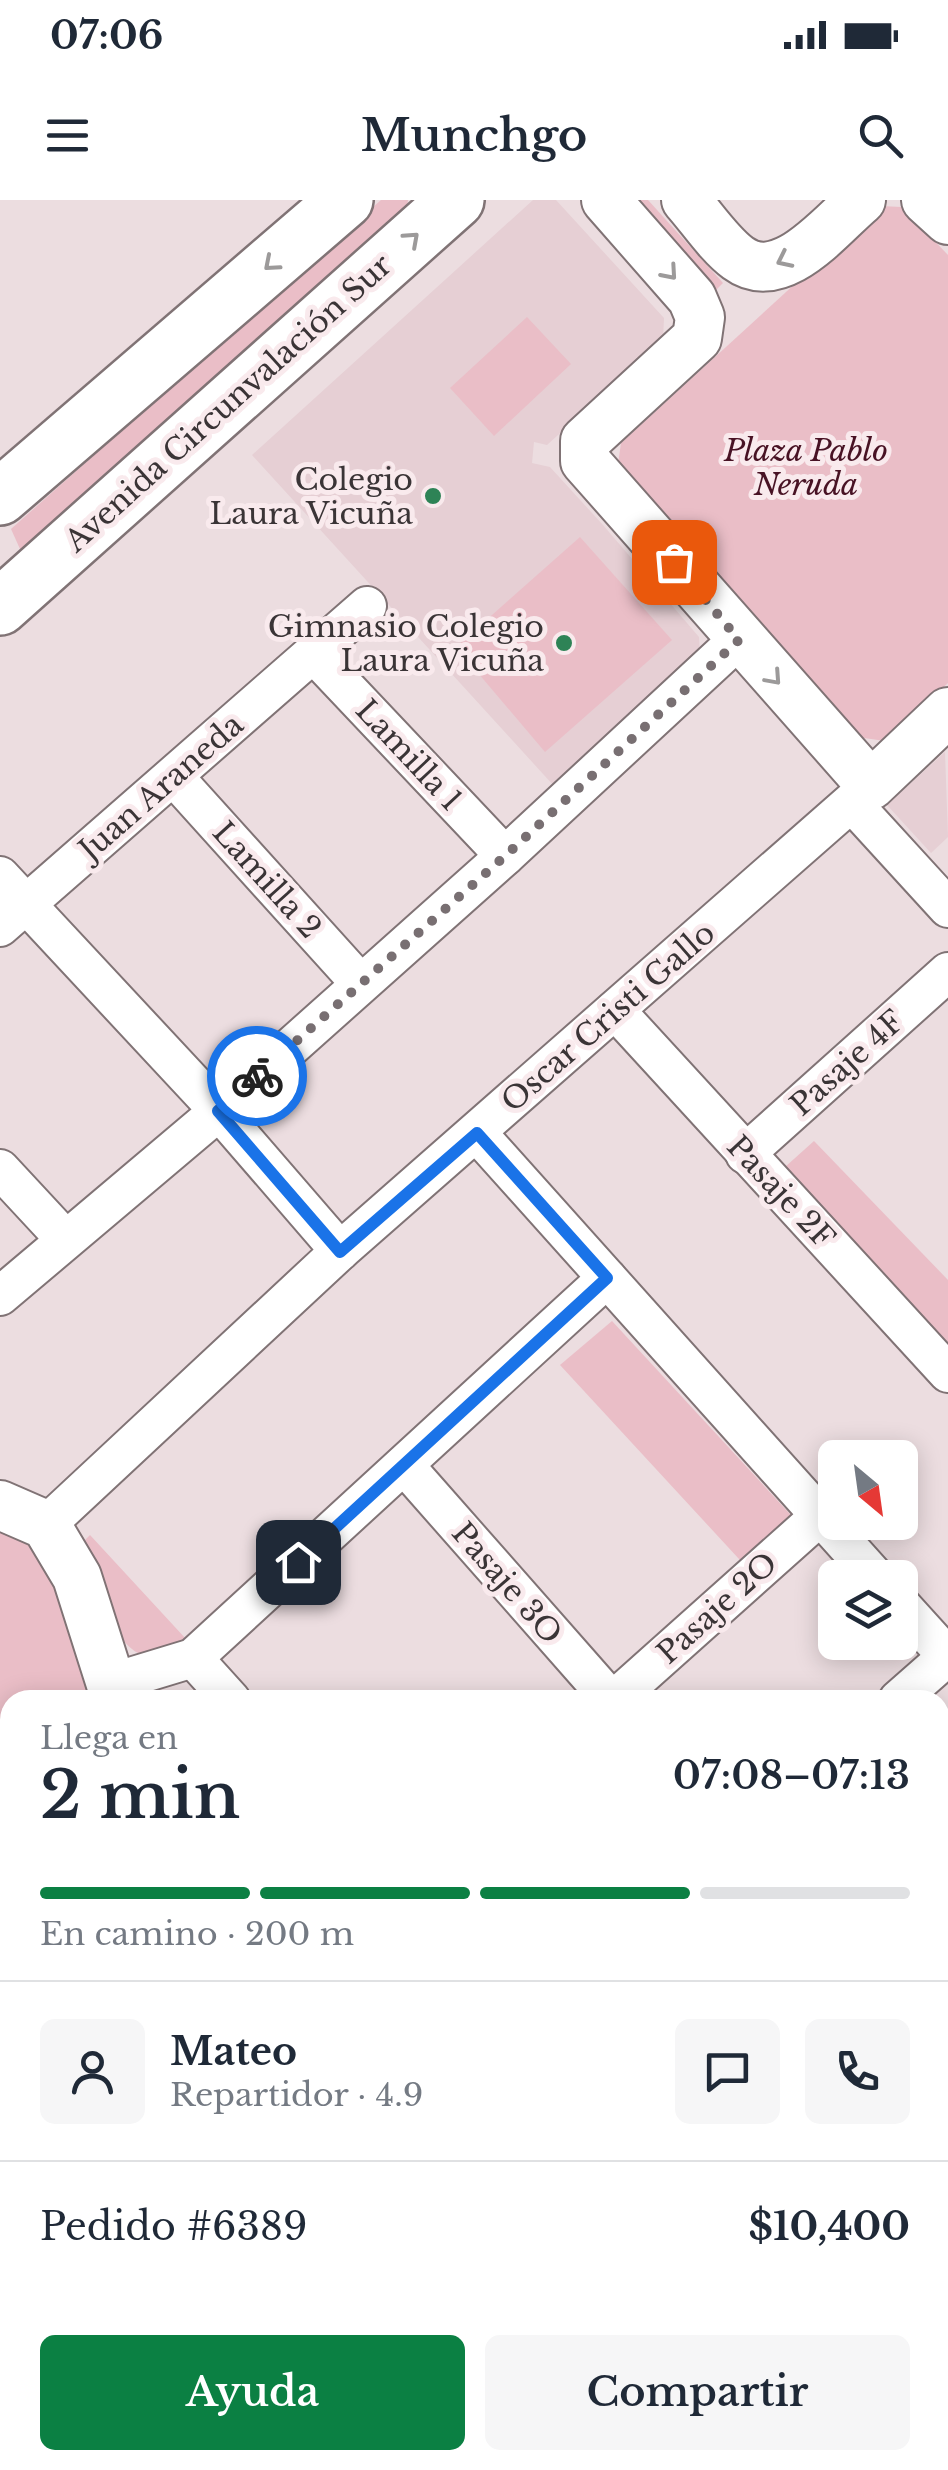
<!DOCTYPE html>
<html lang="es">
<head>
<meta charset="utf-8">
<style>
	body { margin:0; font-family:"Libre Baskerville",serif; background:#f6f6f7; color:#1f2937; height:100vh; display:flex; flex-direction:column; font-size:38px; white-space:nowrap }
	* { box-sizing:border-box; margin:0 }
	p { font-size:32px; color:#747a83 }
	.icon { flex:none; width:55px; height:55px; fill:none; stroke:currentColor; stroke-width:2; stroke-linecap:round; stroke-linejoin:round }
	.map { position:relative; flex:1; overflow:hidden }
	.drawer { position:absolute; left:0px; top:1490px; width:950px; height:780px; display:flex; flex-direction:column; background:#fff; border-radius:30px 30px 0 0; box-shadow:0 5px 25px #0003 }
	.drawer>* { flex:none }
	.needle { width:65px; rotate:151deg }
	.tools { position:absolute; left:818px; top:1240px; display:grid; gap:20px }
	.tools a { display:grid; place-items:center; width:100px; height:100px; border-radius:15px; background:#fff; box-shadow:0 5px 25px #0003; font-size:50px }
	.pin { position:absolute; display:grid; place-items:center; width:85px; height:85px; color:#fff; margin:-42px; border-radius:20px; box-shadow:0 5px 15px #0006 }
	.courier { position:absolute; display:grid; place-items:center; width:100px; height:100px; margin:-50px; border:8px solid #1a73e8; border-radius:50%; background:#fff; color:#222; box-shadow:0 2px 12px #0007 }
	.head em { font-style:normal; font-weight:600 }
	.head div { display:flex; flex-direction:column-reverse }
	.head { display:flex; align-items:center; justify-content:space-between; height:170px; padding:0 40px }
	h1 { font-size:65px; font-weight:600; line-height:75px }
	.bar { display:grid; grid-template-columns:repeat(4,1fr); gap:15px 10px; align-content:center; height:120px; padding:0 40px }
	.bar i { height:12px; border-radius:8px; background:#e0e1e3 }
	.bar .active { background:#0b8043 }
	.bar p { grid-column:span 4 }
	.line { display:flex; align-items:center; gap:25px; padding:0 40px; border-top:2px solid #e0e1e3 }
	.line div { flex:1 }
	.round { display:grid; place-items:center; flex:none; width:105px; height:105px; border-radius:15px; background:#f6f6f7 }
	.cta { display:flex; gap:20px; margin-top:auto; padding:20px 40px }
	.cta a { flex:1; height:115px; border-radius:15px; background:#0b8043; color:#fff; font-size:40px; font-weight:600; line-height:115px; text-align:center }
	.cta a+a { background:#f6f6f7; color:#1f2937 }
	.status { display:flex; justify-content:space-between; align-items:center; height:70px; padding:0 50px; background:#fff; direction:ltr }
	.status svg { height:28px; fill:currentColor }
	header { display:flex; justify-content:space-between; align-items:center; height:130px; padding:0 40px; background:#fff; font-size:45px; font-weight:600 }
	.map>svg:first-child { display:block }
</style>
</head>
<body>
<div class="status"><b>07:06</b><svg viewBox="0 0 49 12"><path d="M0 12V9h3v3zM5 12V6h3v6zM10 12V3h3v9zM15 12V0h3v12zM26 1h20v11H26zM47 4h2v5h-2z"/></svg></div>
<header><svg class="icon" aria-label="menu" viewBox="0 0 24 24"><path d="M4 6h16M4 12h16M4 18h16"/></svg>Munchgo<svg class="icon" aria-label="search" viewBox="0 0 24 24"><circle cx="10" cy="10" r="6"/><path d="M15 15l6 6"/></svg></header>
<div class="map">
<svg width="948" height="2270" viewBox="0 0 948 2270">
	<rect width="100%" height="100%" fill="#ecdde0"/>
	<!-- built -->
	<g fill="#e6cfd4">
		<polygon points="533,0 556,0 664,118 663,140 547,245 534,242 532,263 550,267 603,325 699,437 700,455 554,586 252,255"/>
		<polygon points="945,552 948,637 931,653 887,605"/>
	</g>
	<!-- green -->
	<g fill="#eabec7">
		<polygon points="381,0 408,0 405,24 33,351 20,349 11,329"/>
		<polygon points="631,0 648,0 723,83 713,93"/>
		<polygon points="880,6 902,7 948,55 948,483 885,541 857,537 617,271 621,243"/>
		<polygon points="527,117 571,164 494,236 450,188"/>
		<polygon points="580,337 672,440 545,552 456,447"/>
		<polygon points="814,941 948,1080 948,1160 775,976"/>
		<polygon points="612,1121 801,1326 751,1372 560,1165"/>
		<polygon points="0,1320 36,1345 67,1408 96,1500 10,1500 10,2260 670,2260 679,2270 0,2270"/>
		<path d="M 90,1335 L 186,1439 C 178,1444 167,1454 158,1456 C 115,1465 93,1376 80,1345 Z"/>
	</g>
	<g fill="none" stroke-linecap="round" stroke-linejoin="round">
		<defs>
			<g id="minor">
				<polyline points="314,454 505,656"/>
				<polyline points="174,577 360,783"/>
				<polyline points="852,603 948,708"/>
				<polyline points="0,676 219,911 340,1051"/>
				<polyline points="0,727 367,406"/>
				<polyline points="615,810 948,1173"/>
				<polyline points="477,933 876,1378"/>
				<polyline points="745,954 948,772"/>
				<polyline points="0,969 65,1039"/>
				<polyline points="0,1096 219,911 505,656 739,439"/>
				<polyline points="404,1265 611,1500"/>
				<polyline points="46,1325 340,1051 871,585"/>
				<polyline points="900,1404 948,1457"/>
				<polyline points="193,1458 231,1500"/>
				<polyline points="114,1482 193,1458 607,1078"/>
				<polyline points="614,1500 820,1316"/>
				<polyline points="898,1500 948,1456"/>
				<polyline points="940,1760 948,1769"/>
				<polyline points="940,2152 948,2145"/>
				<polyline points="940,2235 948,2244"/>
			</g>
			<g id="tertiary">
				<polyline points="606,0 692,98 700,117 697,138 585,241 585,261 871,585 948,512"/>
				<path d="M 686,0 C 702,18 719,44 738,58 C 781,90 831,25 861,0"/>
				<polyline points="926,0 948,20"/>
				<polyline points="0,1305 46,1325 77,1377 116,1500"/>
				<polyline points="689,2260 698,2270"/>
			</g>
			<g id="secondary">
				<polyline points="0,297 345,0"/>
				<polyline points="0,407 456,0"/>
			</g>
		</defs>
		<!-- minor casing -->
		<use href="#minor" stroke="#807375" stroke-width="42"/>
		<!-- tertiary casing -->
		<use href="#tertiary" stroke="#807375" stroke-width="52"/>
		<!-- secondary casing -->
		<use href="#secondary" stroke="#807375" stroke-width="60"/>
		<!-- path -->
		<g stroke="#978c8f" stroke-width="6" stroke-dasharray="5 5" stroke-linecap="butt">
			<polyline points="0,1749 10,1799"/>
			<polyline points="434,2260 434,2270"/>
		</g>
		<!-- minor -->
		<use href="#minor" stroke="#fff" stroke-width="38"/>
		<!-- tertiary -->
		<use href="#tertiary" stroke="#fff" stroke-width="48"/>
		<!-- secondary -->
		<use href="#secondary" stroke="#fff" stroke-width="55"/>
	</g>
	<!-- one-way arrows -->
	<defs><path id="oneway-chevron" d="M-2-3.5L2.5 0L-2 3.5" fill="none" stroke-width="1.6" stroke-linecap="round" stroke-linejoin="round" transform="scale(2.5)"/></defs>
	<g stroke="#9c9a9a">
		<use href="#oneway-chevron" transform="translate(412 39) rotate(-42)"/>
		<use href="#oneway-chevron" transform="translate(784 60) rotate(154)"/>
		<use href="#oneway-chevron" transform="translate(271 64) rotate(139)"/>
		<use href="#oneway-chevron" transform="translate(670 73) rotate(49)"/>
		<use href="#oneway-chevron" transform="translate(774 478) rotate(48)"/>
	</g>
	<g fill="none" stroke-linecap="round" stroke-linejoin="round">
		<!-- done -->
		<polyline stroke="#786f72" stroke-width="10" stroke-dasharray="0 18" points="257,876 505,656 739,440 674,362"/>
		<!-- route -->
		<polyline stroke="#1a73e8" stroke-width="12" points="257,876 218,911 340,1052 477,933 607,1078 298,1362"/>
	</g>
	<!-- markers -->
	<g fill="#2e8356" stroke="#f9eaed" stroke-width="4">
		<circle cx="433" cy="296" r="10"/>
		<circle cx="564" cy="443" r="10"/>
	</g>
	<g text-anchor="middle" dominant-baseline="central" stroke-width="10" stroke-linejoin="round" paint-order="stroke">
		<!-- street labels -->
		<g font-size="30" fill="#3a3436" stroke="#f9eaed">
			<text transform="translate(228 203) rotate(-42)">Avenida Circunvalación Sur</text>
			<text transform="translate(409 555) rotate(47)">Lamilla 1</text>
			<text transform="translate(161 587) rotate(-41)">Juan Araneda</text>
			<text transform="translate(267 680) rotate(48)">Lamilla 2</text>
			<text transform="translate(608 817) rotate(-41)">Oscar Cristi Gallo</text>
			<text transform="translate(847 863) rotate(-42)">Pasaje 4F</text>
			<text transform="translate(781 992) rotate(47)">Pasaje 2F</text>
			<text transform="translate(507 1383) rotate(49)">Pasaje 3O</text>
			<text transform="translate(717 1408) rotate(-42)">Pasaje 2O</text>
		</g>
		<!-- park labels -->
		<g font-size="30" font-style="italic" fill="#481224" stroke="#f9eaed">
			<text x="806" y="250">Plaza Pablo<tspan x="806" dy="34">Neruda</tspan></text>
		</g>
		<!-- poi labels -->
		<g font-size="30" fill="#3a3436" stroke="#f9eaed" text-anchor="end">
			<text x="413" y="279">Colegio<tspan x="413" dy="34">Laura Vicuña</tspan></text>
			<text x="544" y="426">Gimnasio Colegio<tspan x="544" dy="34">Laura Vicuña</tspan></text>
		</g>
	</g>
</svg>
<div class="tools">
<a><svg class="needle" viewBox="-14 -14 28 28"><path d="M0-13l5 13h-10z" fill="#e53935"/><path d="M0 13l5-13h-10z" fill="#747a83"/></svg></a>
<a><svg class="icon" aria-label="layers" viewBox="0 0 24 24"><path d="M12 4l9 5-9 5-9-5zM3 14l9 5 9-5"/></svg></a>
</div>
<div class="pin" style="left:674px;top:362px;background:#ea580c"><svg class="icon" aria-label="bag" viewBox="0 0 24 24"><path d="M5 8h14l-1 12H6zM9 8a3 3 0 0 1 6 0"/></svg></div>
<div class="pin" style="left:298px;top:1362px;background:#1f2937"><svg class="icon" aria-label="home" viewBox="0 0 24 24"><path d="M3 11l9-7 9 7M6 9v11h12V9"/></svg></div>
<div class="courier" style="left:257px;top:876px"><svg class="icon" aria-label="bike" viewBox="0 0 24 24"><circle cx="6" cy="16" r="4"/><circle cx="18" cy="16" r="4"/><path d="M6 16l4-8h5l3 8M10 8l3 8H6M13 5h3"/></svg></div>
<section class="drawer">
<div class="head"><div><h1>2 min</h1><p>Llega en</p></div><em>07:08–07:13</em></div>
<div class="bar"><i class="active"></i><i class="active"></i><i class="active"></i><i></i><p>En camino · 200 m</p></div>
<div class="line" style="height:180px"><a class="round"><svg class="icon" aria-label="person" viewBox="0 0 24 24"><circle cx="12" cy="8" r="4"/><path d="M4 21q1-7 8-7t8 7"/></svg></a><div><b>Mateo</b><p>Repartidor · 4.9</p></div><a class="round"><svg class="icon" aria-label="chat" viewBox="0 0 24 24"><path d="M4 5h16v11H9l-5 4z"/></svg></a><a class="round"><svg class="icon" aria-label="phone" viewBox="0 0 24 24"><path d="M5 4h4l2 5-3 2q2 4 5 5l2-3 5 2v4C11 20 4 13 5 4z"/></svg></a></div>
<div class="line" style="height:130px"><div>Pedido #6389</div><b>$10,400</b></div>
<div class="cta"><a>Ayuda</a><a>Compartir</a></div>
</section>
</div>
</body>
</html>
